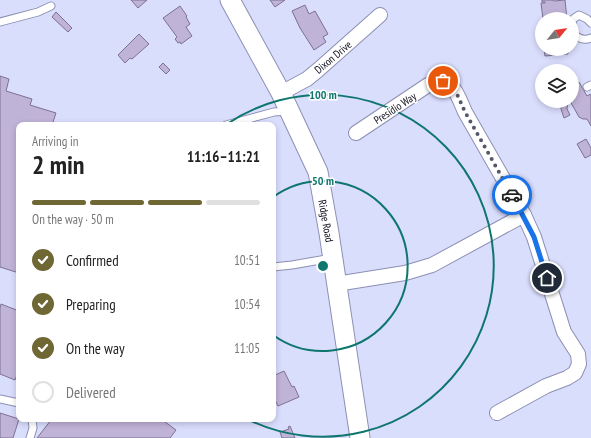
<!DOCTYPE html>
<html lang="en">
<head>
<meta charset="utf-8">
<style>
	body { margin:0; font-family:"PT Sans Narrow",sans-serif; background:#f6f6f6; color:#222; height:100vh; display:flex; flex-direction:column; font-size:15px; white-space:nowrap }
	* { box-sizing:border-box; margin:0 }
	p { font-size:13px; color:#767676 }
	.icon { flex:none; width:22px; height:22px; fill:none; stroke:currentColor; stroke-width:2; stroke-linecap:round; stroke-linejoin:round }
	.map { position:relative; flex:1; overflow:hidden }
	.side { position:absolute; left:16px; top:122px; width:260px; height:300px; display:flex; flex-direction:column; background:#fff; border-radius:8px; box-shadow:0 2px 6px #0003 }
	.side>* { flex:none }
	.needle { width:26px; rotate:60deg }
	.buttons { position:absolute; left:535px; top:12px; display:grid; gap:8px }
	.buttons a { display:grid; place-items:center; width:44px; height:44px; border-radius:50%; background:#fff; box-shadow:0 2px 6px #0003; font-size:20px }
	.pin { position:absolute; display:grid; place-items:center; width:34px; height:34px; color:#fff; margin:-17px; border:2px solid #fff; border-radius:50%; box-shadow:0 1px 4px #0007 }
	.courier { position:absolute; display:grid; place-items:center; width:40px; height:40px; margin:-20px; border:3px solid #1a73e8; border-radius:50%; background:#fff; color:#222; box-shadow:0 1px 5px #0007 }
	.overview em { font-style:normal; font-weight:800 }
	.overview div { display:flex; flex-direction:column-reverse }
	.overview { display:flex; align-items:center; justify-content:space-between; height:68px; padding:0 16px }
	h1 { font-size:26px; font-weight:800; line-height:30px }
	.bar { display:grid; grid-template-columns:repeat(4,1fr); gap:6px 4px; align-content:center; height:48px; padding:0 16px }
	.bar i { height:5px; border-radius:3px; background:#e0e0e0 }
	.bar .on { background:#6f6734 }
	.bar p { grid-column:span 4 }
	ol { padding:0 16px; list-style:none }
	li { display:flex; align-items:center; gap:12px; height:44px }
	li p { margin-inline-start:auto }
	li .icon { padding:4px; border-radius:50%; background:#6f6734; color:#fff; stroke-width:4 }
	li:last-child { color:#767676 }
	li i { width:22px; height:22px; border:2px solid #e0e0e0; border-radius:50% }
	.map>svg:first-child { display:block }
</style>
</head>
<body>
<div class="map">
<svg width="591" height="438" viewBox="0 0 591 438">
	<rect width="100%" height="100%" fill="#dadefd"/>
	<!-- building -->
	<g fill="#c0b3d8" stroke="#7d7193">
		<polygon points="131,0 147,0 138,8"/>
		<polygon points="270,0 285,0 275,7"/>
		<polygon points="542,0 553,0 554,1 565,0 567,19 543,19 541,3 545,3 545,2 542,2"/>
		<polygon points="305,5 309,14 315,11 328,34 323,37 326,42 314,50 300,28 292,11"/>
		<polygon points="180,6 187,16 186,17 190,24 186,27 192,36 181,44 180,42 178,43 175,39 177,37 163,18"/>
		<polygon points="56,12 72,28 68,32 52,17"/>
		<polygon points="139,34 149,44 132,59 130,58 125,63 118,55"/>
		<polygon points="544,49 568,49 568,54 545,56"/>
		<polygon points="163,63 170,70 166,74 159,67"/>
		<polygon points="0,76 9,79 6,91 32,99 30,105 56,113 52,125 19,125 19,273 0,267"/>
		<polygon points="579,82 587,96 591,94 591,126 587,119 583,119 579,117 570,101 572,101 572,85"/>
		<polygon points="561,101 568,101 567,109 570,115 564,118 561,109"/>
		<polygon points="586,139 591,148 591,155 585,158 577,144"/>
		<polygon points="1,304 19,311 19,370 15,380 0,374 0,308"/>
		<polygon points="284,371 292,387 294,386 299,397 278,406 273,396 273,376"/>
		<polygon points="0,413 19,419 13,438 0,438"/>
		<polygon points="49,419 161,419 176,430 170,438 37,438 51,420"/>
		<polygon points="290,426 295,438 282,438 280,432 289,429 288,427"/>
	</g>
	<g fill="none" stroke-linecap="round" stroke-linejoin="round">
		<defs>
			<g id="lane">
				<polyline points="0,22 38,12 51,6"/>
				<polyline points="572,23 573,19 579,15 587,19 591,23"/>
				<path d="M 572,32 C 577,38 584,41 591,38"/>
				<polyline points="587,87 591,85"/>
				<polyline points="226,125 274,112 288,111"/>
				<polyline points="273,267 292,265 332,258"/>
				<polyline points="0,399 19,403"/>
				<polyline points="30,438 33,428 32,419"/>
			</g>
			<g id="street">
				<polyline points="281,93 307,79 318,70 380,15"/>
				<path d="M 356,133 L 428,85 C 452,73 457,94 465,112 L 524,215 L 534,237 L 564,332 L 578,354 L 579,364 L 575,373 L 567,378 L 546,386 L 497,413"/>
				<polyline points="336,284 405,273 432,265 524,215"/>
			</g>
			<polyline id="secondary" points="230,0 281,93 318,172 329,233 360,438"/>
		</defs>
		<!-- lane casing -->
		<use href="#lane" stroke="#8c8fb3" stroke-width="9"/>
		<!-- street casing -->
		<use href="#street" stroke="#8c8fb3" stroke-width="16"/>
		<!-- secondary casing -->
		<use href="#secondary" stroke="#8c8fb3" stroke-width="21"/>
		<!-- lane -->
		<use href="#lane" stroke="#fff" stroke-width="7"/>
		<!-- street -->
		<use href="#street" stroke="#fff" stroke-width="14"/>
		<!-- secondary -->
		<use href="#secondary" stroke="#fff" stroke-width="19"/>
	</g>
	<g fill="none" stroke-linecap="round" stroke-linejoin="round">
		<!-- done -->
		<polyline stroke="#55576a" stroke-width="4" stroke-dasharray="0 7.2" points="443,81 451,85 457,94 465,112 512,195"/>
		<!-- route -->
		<polyline stroke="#1a73e8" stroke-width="5" points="512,195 534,237 547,278"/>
	</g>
	<!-- distance rings -->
	<g fill="none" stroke="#0f766e" stroke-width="2">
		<path d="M273 197A85 85 0 1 1 273 335"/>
		<path d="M227 124A171 171 0 1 1 247 419"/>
	</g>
	<g text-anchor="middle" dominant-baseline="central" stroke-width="3" stroke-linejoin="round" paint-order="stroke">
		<!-- street labels -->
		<g font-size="11" fill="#0e0e1b" stroke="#fff">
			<text transform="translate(333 57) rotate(-40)">Dixon Drive</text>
			<text transform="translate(395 108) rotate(-33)">Presidio Way</text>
			<text transform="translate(326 221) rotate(80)">Ridge Road</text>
		</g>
	</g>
	<circle cx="323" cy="266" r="6" fill="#0f766e" stroke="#fff" stroke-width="2"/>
	<g font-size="12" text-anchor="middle" font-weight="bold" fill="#0f766e" stroke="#fff" stroke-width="3" stroke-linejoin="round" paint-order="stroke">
		<text x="323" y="99">100 m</text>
		<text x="323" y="185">50 m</text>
	</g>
</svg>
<div class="buttons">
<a><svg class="needle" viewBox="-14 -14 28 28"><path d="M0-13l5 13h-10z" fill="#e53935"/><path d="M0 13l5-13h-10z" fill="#767676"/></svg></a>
<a><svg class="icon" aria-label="layers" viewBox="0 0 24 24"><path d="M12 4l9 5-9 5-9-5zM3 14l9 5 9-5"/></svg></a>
</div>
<div class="pin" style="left:443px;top:81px;background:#ea580c"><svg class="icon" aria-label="bag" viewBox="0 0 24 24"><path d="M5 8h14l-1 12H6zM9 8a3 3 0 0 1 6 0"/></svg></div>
<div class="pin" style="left:547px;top:278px;background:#1f2937"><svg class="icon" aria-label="home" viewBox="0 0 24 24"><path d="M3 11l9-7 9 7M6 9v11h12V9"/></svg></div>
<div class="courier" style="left:512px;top:195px"><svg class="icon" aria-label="car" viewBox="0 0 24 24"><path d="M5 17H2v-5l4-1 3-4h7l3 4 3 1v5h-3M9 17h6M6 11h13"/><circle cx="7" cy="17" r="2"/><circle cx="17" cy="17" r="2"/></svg></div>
<section class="side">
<div class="overview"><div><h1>2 min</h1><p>Arriving in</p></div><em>11:16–11:21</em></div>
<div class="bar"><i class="on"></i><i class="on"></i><i class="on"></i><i></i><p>On the way · 50 m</p></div>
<ol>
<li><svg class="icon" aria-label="check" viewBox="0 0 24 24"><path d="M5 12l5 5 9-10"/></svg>Confirmed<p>10:51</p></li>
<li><svg class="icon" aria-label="check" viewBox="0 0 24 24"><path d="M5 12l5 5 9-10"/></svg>Preparing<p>10:54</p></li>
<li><svg class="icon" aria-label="check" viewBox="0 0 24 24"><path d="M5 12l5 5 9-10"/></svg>On the way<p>11:05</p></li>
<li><i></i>Delivered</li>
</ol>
</section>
</div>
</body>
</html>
